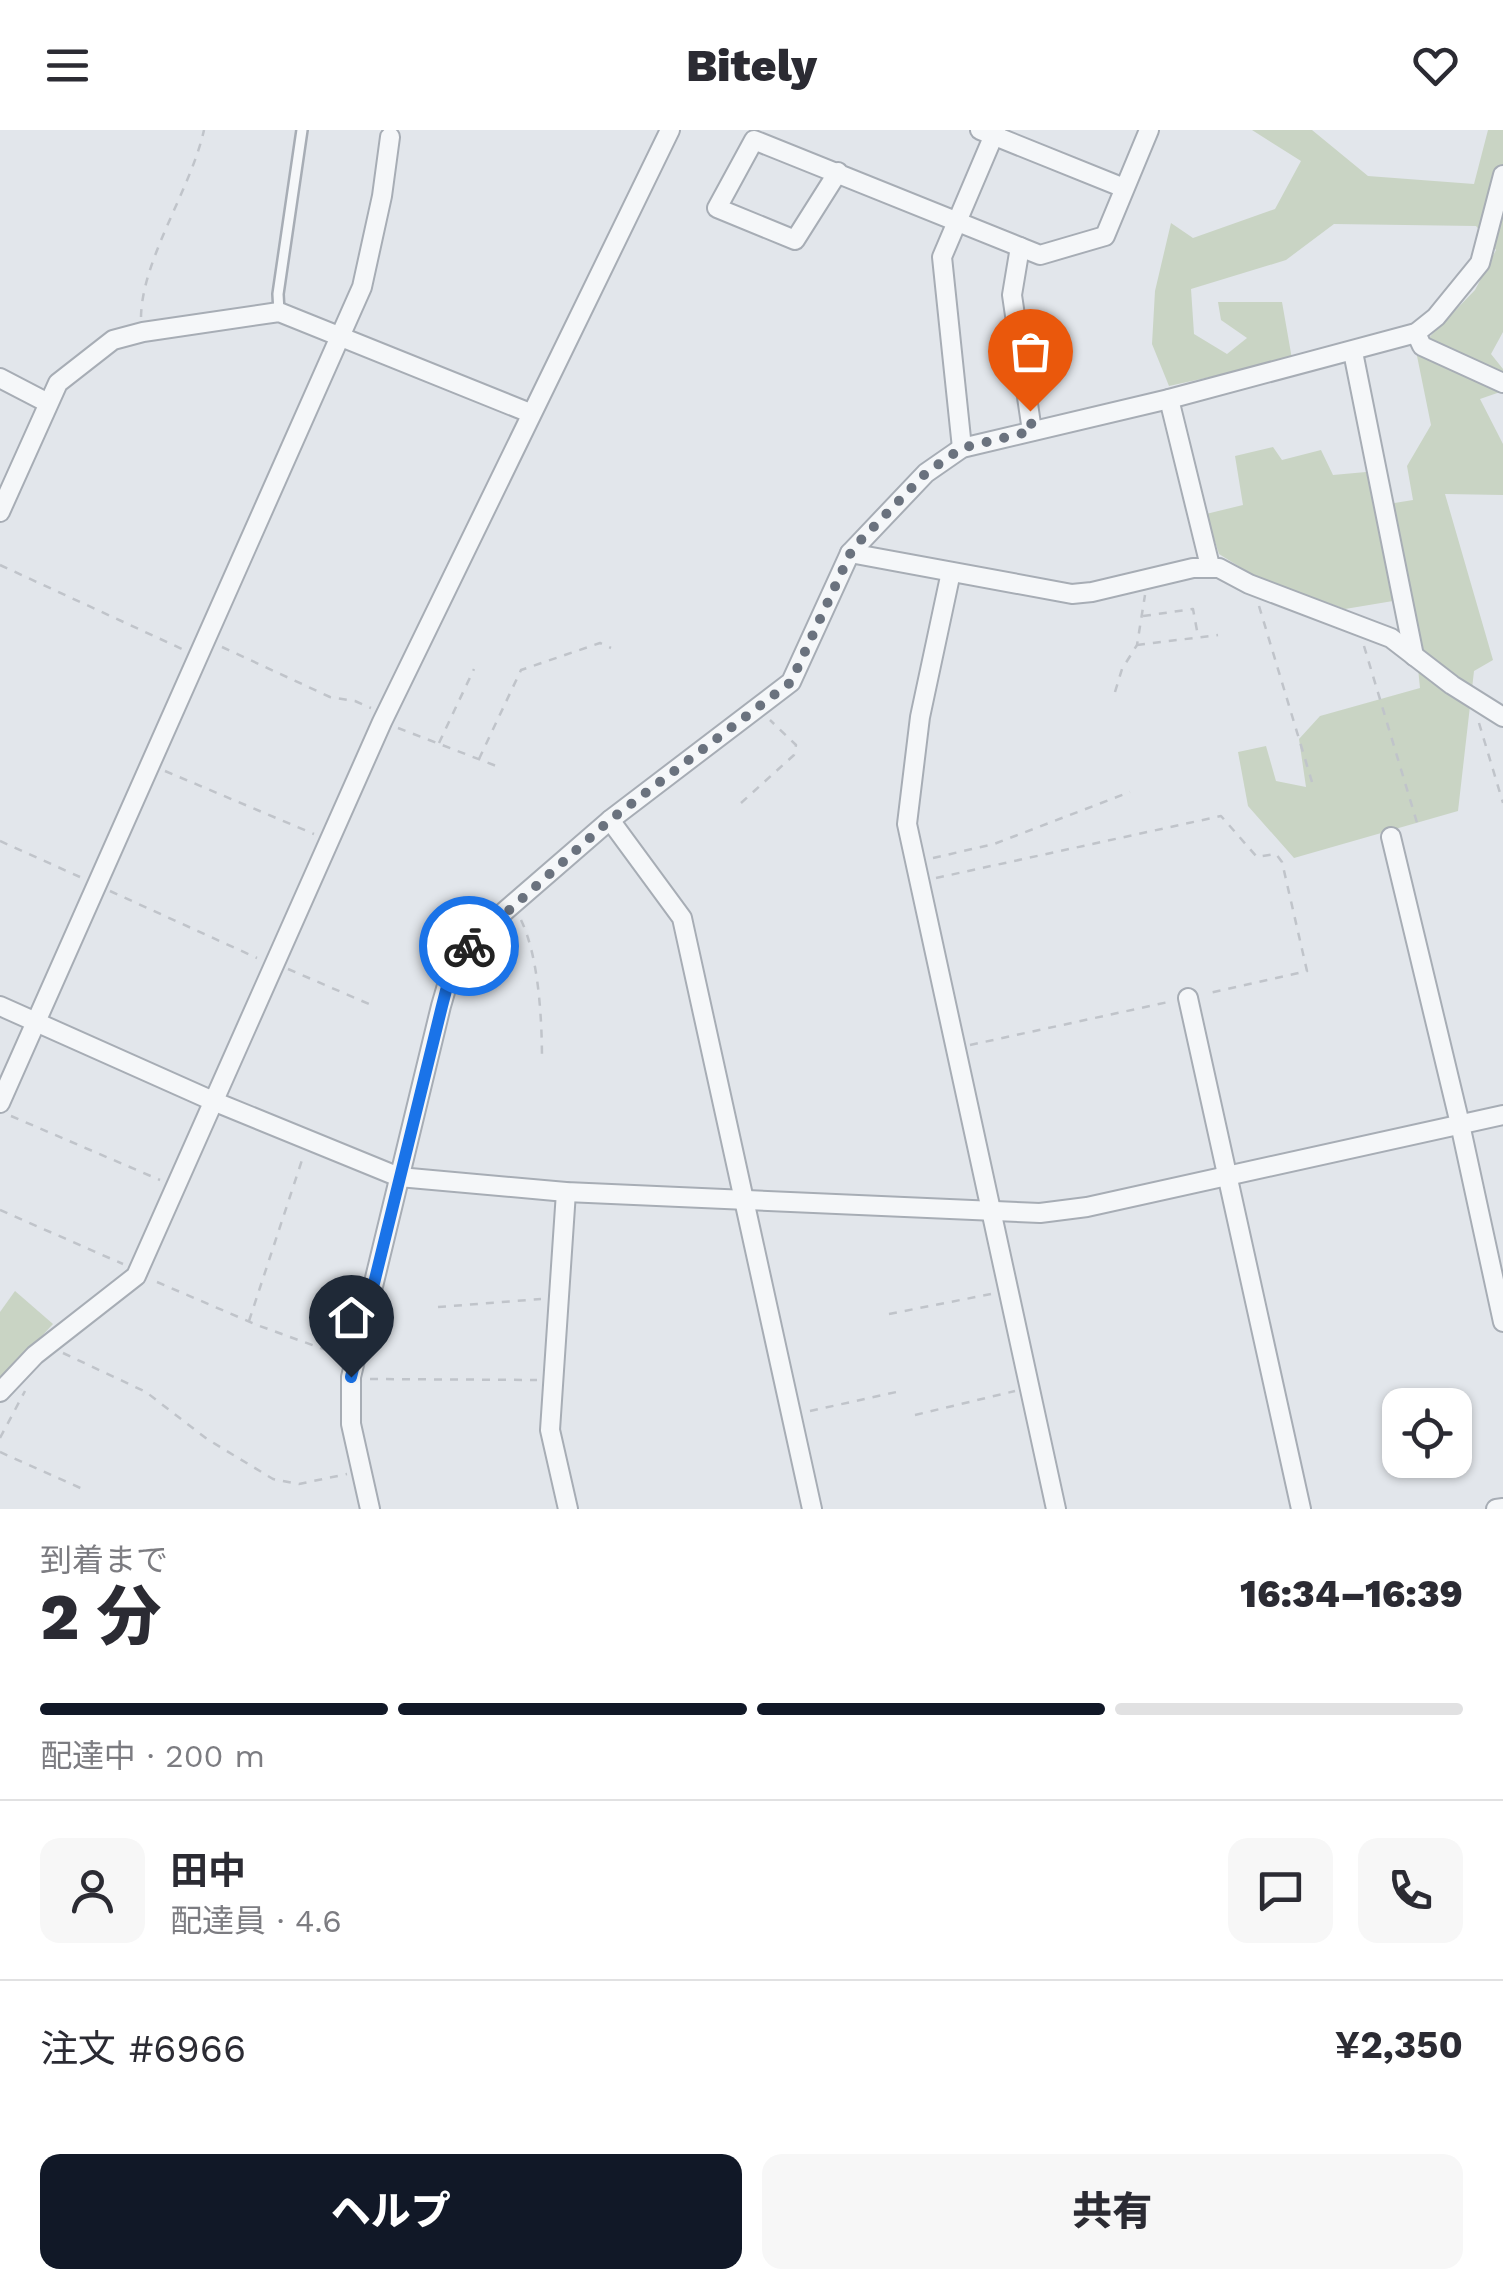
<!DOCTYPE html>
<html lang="ja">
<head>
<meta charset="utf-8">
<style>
	body { margin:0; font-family:"Work Sans","Noto Sans JP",sans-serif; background:#f7f7f7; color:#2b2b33; height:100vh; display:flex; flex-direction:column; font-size:38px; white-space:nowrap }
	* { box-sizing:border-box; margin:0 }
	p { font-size:32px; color:#7c7c81 }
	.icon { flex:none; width:55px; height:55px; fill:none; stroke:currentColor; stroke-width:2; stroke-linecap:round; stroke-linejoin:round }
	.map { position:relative; height:1379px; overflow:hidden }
	.sheet { display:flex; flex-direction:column; background:#fff; flex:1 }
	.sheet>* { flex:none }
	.controls { position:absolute; left:1382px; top:1258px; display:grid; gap:20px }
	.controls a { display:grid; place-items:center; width:90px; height:90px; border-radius:20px; background:#fff; box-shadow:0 2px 8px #0004; font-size:50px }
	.pin { position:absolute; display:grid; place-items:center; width:85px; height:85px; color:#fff; margin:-102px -42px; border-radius:50% 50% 50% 0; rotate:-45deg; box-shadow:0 0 10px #0007 }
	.pin .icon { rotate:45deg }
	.courier { position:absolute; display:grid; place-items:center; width:100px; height:100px; margin:-50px; border:8px solid #1a73e8; border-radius:50%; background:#fff; color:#222; box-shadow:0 2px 12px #0007 }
	.summary em { font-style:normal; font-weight:800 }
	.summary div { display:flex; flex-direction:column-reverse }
	.summary { display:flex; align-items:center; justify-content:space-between; height:170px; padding:0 40px }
	h1 { font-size:65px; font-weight:800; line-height:75px }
	.bar { display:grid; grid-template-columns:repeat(4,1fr); gap:15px 10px; align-content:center; height:120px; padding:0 40px }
	.bar i { height:12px; border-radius:8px; background:#e1e1e2 }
	.bar .current { background:#111827 }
	.bar p { grid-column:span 4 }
	.line { display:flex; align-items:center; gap:25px; padding:0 40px; border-top:2px solid #e1e1e2 }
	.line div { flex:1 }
	.round { display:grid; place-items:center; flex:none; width:105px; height:105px; border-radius:20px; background:#f7f7f7 }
	.action { display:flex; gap:20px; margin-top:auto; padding:20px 40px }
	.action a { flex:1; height:115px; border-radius:20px; background:#111827; color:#fff; font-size:40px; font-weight:800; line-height:115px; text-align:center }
	.action a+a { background:#f7f7f7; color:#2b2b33 }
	header { display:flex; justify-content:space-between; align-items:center; height:130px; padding:0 40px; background:#fff; font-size:45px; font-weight:800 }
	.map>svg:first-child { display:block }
</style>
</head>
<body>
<header><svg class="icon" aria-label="menu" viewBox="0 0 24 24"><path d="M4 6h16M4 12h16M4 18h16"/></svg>Bitely<svg class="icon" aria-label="heart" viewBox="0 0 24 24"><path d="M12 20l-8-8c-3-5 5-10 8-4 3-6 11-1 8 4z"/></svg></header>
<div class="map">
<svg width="1503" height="1379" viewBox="0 0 1503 1379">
	<rect width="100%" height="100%" fill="#e2e6eb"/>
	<!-- green -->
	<g fill="#c9d4c4">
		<polygon points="1252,0 1312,0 1368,46 1474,54 1488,0 1503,0 1503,202 1491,224 1503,239 1503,261 1480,269 1503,314 1503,365 1445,364 1493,530 1474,541 1458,681 1294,728 1248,676 1238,622 1266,616 1276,651 1306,657 1299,609 1320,586 1420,558 1411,468 1345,479 1256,447 1219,424 1206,384 1243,375 1235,326 1273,317 1282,330 1321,320 1333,345 1366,342 1376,376 1413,370 1407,336 1431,295 1416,221 1475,160 1496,120 1476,96 1334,94 1286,130 1191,159 1194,204 1227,224 1247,208 1221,190 1218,172 1282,172 1292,229 1169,256 1152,214 1155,161 1171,93 1193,108 1275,79 1301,31"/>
		<polygon points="15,1161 53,1194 0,1251 0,1182"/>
	</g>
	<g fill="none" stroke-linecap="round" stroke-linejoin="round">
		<defs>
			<polyline id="service" points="279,182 278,164 302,0"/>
			<g id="minor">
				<polyline points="980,0 1124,58"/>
				<polyline points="838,42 795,110 717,78 754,10 1040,125 1105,106 1149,0"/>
				<polyline points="1020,117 1012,165 1032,301"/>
				<polyline points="1416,203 1422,216 1503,253"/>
				<polyline points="1353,222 1414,526"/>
				<polyline points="0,248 48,273"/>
				<polyline points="1169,269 1210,436"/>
				<polyline points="962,318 942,127 996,0"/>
				<polyline points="0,382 58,253 113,210 143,202 279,182 530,283"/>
				<polyline points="850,423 1072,464 1092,462 1193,438 1219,438 1249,454 1391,508 1452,555 1503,587"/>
				<polyline points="951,442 920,587 907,694 1056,1379"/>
				<polyline points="610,690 682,788 812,1379"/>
				<polyline points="1391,707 1460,994 1503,1192"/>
				<polyline points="1188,868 1301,1379"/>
				<polyline points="0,876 213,971 399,1047 566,1062 1040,1083 1087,1077 1503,985"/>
				<polyline points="0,973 362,157 382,66 390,7"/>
				<polyline points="566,1062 550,1300 568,1379"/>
				<polyline points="0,1262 35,1225 136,1146 382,592 670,0"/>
				<polyline points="370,1379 351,1294 351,1247 441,876 450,845 462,824 483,800 610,690 791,552 850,423 926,343 962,318 1169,269 1416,203 1436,187 1480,133 1503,45"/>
				<polyline points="1496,1379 1503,1378"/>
			</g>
		</defs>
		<!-- service casing -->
		<use href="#service" stroke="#a7adb5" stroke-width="14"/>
		<!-- minor casing -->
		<use href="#minor" stroke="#a7adb5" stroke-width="22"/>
		<!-- path -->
		<g stroke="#c0c4ca" stroke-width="2.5" stroke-dasharray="8 8" stroke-linecap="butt">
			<path d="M 141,187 C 142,129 191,59 204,0"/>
			<polyline points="0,435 182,519"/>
			<polyline points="1259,476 1312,652"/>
			<polyline points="1143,486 1193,479 1198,506"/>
			<polyline points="1137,515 1218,505"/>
			<polyline points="1364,516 1418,696"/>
			<polyline points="222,517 330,567 355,571 371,578"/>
			<polyline points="1115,562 1122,539 1137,515 1145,465"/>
			<polyline points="1479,593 1503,673"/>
			<polyline points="398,598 499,637"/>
			<polyline points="439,613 474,539"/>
			<polyline points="479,629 521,540 600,513 611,518"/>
			<polyline points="165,641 314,704"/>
			<polyline points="741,673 794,625 796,615 770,590"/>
			<polyline points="0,711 80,747"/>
			<polyline points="933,728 994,714 1130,662"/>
			<polyline points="936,748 1221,686 1257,727 1276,724 1282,732 1307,841 1205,864"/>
			<polyline points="110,761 257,828"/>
			<path d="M 521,790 C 539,827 542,891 542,931"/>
			<polyline points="288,839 369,874"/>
			<polyline points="970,915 1173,871"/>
			<polyline points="11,986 160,1050"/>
			<polyline points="0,1080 123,1134"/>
			<polyline points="157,1152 257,1195 337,1224"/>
			<polyline points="438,1177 541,1169"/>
			<polyline points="889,1184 991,1164"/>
			<polyline points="249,1191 303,1027"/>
			<polyline points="63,1223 146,1262 207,1309 273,1349 299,1354 347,1344"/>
			<polyline points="370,1249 537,1250"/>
			<polyline points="810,1281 901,1261"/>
			<polyline points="915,1285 1015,1261"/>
			<polyline points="0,1308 25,1261"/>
			<polyline points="0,1322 87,1361"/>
		</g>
		<!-- service -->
		<use href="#service" stroke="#f5f7f9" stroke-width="9"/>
		<!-- minor -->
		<use href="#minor" stroke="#f5f7f9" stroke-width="18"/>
	</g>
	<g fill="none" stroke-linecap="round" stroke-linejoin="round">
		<!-- done -->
		<polyline stroke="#6a727e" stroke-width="10" stroke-dasharray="0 18" points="469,816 610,690 791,552 850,424 858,413 926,343 962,318 1032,301 1030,281"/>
		<!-- route -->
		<polyline stroke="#1a73e8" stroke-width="12" points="351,1247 442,876 450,845 469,816"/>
	</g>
</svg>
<div class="controls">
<a><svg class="icon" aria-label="locate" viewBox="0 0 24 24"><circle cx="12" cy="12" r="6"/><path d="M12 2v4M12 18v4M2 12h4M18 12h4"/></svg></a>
</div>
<div class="pin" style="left:1030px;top:281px;background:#ea580c"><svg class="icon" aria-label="bag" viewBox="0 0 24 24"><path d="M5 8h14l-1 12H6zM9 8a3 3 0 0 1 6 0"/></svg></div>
<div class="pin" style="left:351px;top:1247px;background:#1f2937"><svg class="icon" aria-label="home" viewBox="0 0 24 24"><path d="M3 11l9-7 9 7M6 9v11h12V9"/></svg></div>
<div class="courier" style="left:469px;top:816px"><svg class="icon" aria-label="bike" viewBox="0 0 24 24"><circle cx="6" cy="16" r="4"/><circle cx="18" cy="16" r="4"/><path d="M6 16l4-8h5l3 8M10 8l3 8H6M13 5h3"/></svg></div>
</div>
<section class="sheet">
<div class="summary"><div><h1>2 分</h1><p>到着まで</p></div><em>16:34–16:39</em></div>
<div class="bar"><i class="current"></i><i class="current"></i><i class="current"></i><i></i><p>配達中 · 200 m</p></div>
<div class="line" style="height:180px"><a class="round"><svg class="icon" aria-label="person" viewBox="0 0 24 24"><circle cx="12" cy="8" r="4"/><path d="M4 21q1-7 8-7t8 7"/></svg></a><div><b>田中</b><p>配達員 · 4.6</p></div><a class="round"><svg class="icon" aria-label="chat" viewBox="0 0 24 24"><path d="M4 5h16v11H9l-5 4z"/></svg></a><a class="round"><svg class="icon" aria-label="phone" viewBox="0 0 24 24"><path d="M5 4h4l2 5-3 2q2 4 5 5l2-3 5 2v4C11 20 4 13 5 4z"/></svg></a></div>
<div class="line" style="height:130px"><div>注文 #6966</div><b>¥2,350</b></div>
<div class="action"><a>ヘルプ</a><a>共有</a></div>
</section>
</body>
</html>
